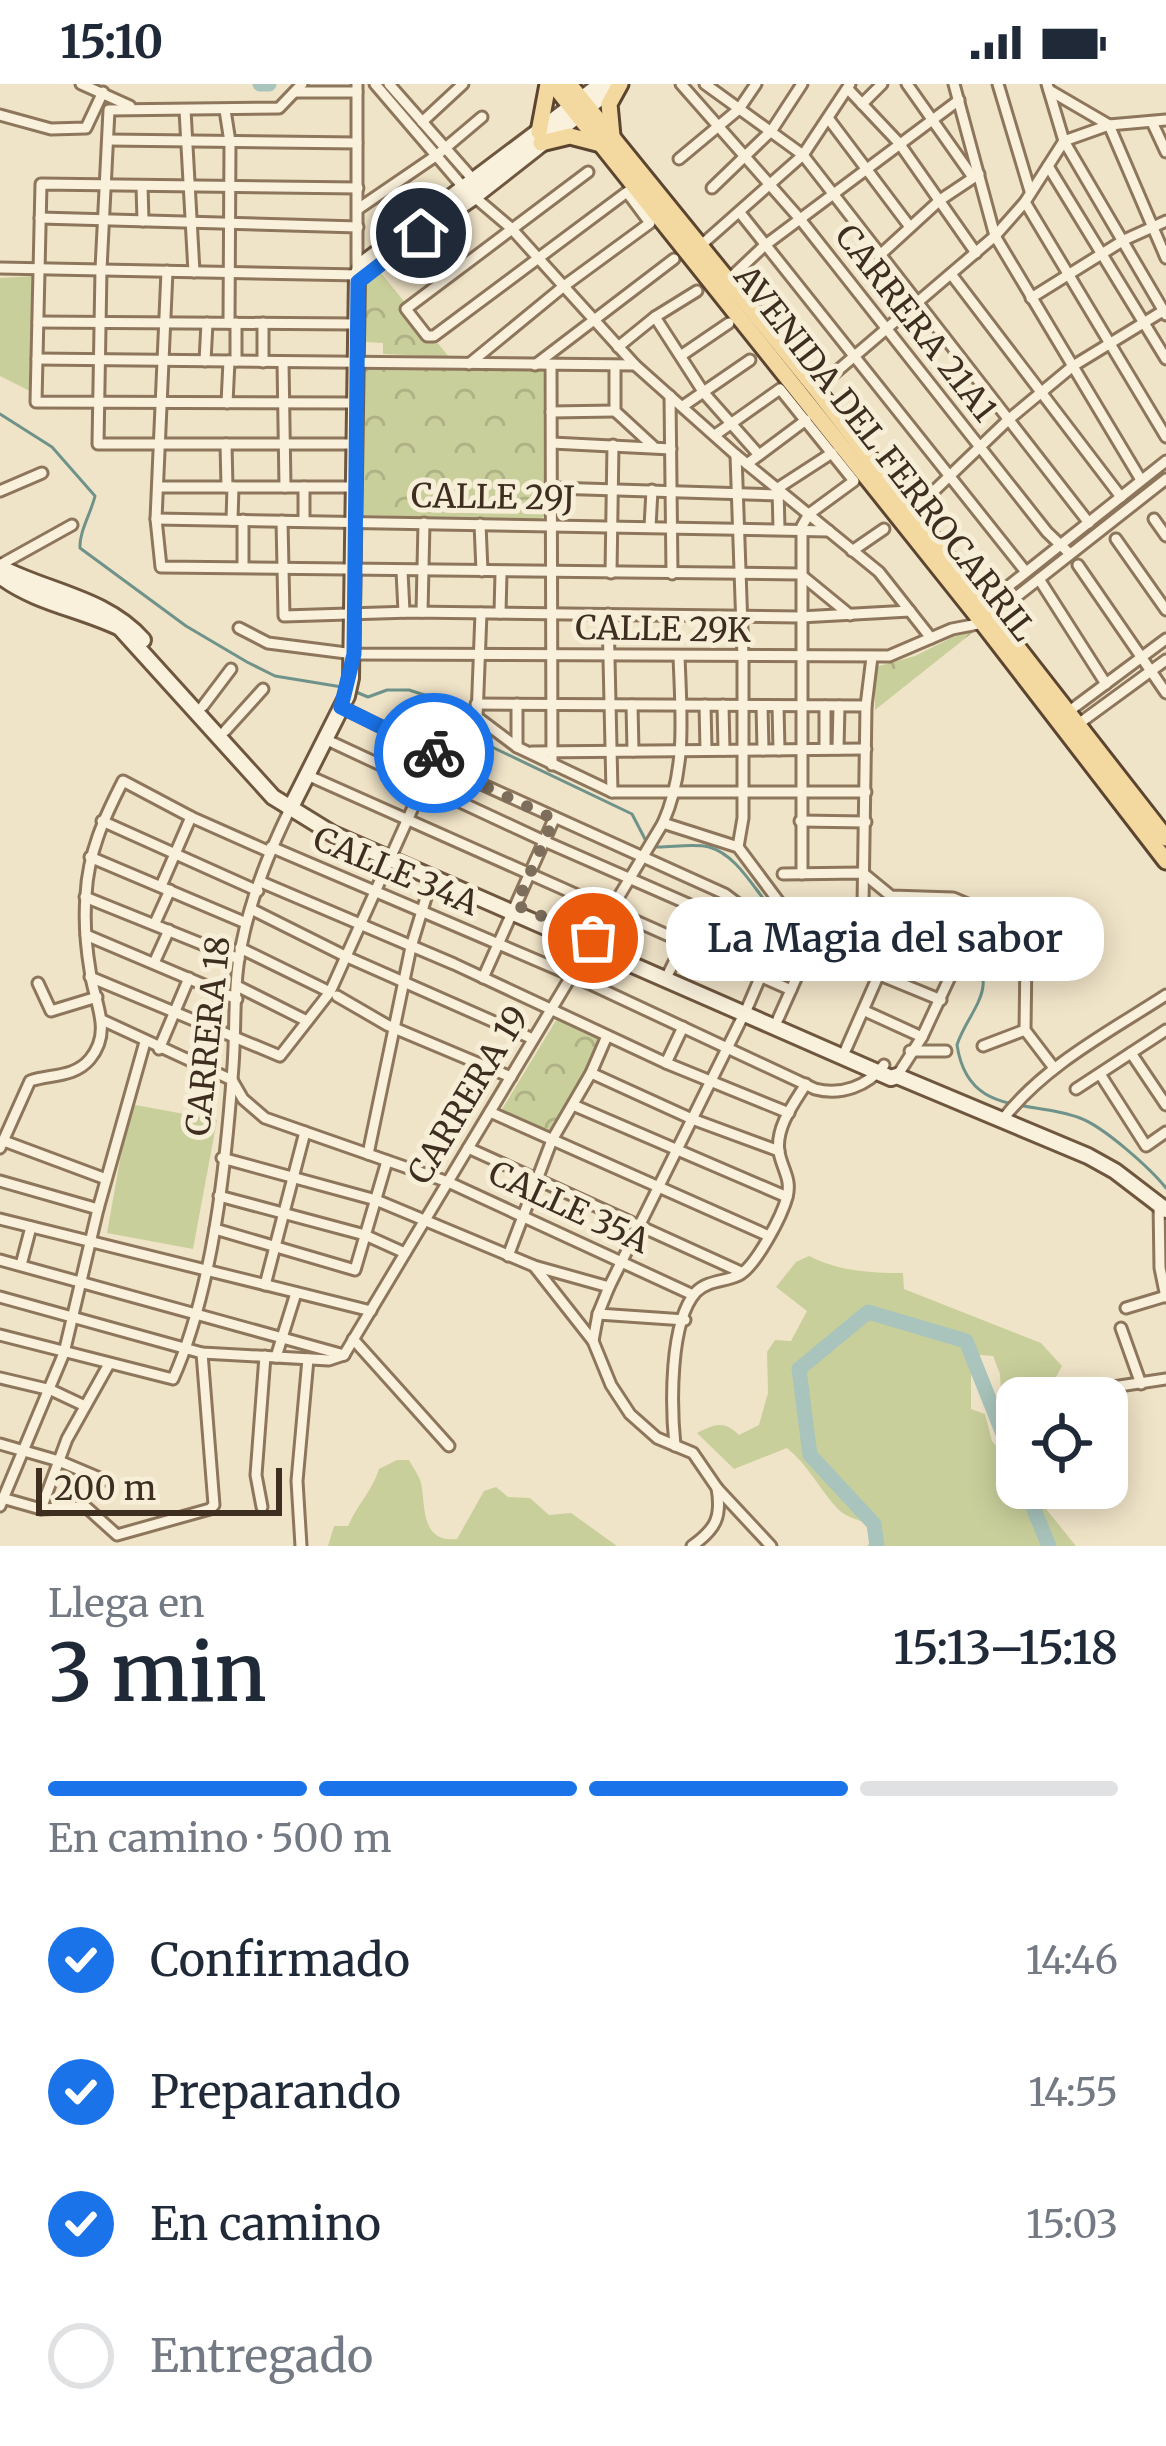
<!DOCTYPE html>
<html lang="es">
<head>
<meta charset="utf-8">
<style>
	body { margin:0; font-family:Merriweather,serif; background:#f6f6f7; color:#1f2937; height:100vh; display:flex; flex-direction:column; font-size:45px; white-space:nowrap }
	* { box-sizing:border-box; margin:0 }
	p { font-size:39px; color:#747a83 }
	.icon { flex:none; width:66px; height:66px; fill:none; stroke:currentColor; stroke-width:2; stroke-linecap:round; stroke-linejoin:round }
	.map { position:relative; height:1462px; overflow:hidden }
	.drawer { display:flex; flex-direction:column; background:#fff; flex:1 }
	.drawer>* { flex:none }
	.buttons { position:absolute; left:996px; top:1293px; display:grid; gap:24px }
	.buttons a { display:grid; place-items:center; width:132px; height:132px; border-radius:24px; background:#fff; box-shadow:0 6px 30px #0003; font-size:60px }
	.scale { position:absolute; left:36px; bottom:30px; width:246px; box-sizing:border-box; padding-left:12px; border:6px solid #3d2e20; border-top:0; font-size:33px; line-height:42px; white-space:nowrap; color:#3d2e20; -webkit-text-stroke:9px #f7eed8; paint-order:stroke }
	.pin { position:absolute; display:grid; place-items:center; width:102px; height:102px; color:#fff; margin:-51px; border:6px solid #fff; border-radius:50%; box-shadow:0 3px 12px #0007 }
	.courier { position:absolute; display:grid; place-items:center; width:120px; height:120px; margin:-60px; border:9px solid #1a73e8; border-radius:50%; background:#fff; color:#222; box-shadow:0 3px 15px #0007 }
	.bubble { position:absolute; height:84px; border-radius:36px; background:#fff; box-shadow:0 6px 30px #0003; font-size:39px; font-weight:600; line-height:84px; text-align:center }
	.headline em { font-style:normal; font-weight:600 }
	.headline div { display:flex; flex-direction:column-reverse }
	.headline { display:flex; align-items:center; justify-content:space-between; height:204px; padding:0 48px }
	h1 { font-size:78px; font-weight:600; line-height:90px }
	.bar { display:grid; grid-template-columns:repeat(4,1fr); gap:18px 12px; align-content:center; height:144px; padding:0 48px }
	.bar i { height:15px; border-radius:9px; background:#e0e1e3 }
	.bar .current { background:#1a73e8 }
	.bar p { grid-column:span 4 }
	ol { padding:0 48px; list-style:none }
	li { display:flex; align-items:center; gap:36px; height:132px }
	li p { margin-inline-start:auto }
	li .icon { padding:12px; border-radius:50%; background:#1a73e8; color:#fff; stroke-width:4 }
	li:last-child { color:#747a83 }
	li i { width:66px; height:66px; border:6px solid #e0e1e3; border-radius:50% }
	.status { display:flex; justify-content:space-between; align-items:center; height:84px; padding:0 60px; background:#fff; direction:ltr }
	.status svg { height:33px; fill:currentColor }
	.map>svg:first-child { display:block }
</style>
</head>
<body>
<div class="status"><b>15:10</b><svg viewBox="0 0 49 12"><path d="M0 12V9h3v3zM5 12V6h3v6zM10 12V3h3v9zM15 12V0h3v12zM26 1h20v11H26zM47 4h2v5h-2z"/></svg></div>
<div class="map">
<svg width="1166" height="1462" viewBox="0 0 1166 1462">
	<defs>
		<pattern id="park-crowns" width="20" height="18" patternUnits="userSpaceOnUse" patternTransform="scale(3)"><rect width="20" height="18" fill="#c9cf9b"/><path d="M2 6a3 3 0 1 1 6 0M12 15a3 3 0 1 1 6 0" fill="none" stroke="#aeb285"/></pattern>
	</defs>
	<rect width="100%" height="100%" fill="#f0e4c8"/>
	<!-- green -->
	<g fill="#c9cf9b">
		<polygon points="35,192 30,307 0,292 0,194"/>
		<polygon points="130,1020 217,1036 193,1165 107,1149"/>
		<path d="M 809,1172 C 838,1187 870,1189 903,1189 L 904,1205 L 1041,1259 L 1062,1282 L 1050,1304 L 1001,1307 L 1000,1290 L 993,1272 L 980,1271 L 971,1287 L 971,1325 L 985,1330 L 992,1357 L 1007,1374 L 1017,1404 L 1029,1404 L 1076,1462 L 867,1462 L 879,1448 C 867,1435 849,1437 838,1425 C 819,1405 809,1382 787,1364 L 734,1385 L 697,1349 C 715,1340 724,1336 739,1351 L 759,1341 L 768,1309 L 767,1268 L 775,1256 L 791,1257 L 807,1227 L 776,1203 L 796,1178 Z"/>
		<path d="M 397,1376 L 409,1376 C 414,1385 421,1394 422,1404 C 425,1427 423,1459 457,1455 L 484,1407 L 496,1403 L 508,1413 L 530,1414 L 549,1431 L 571,1429 L 617,1462 L 328,1462 L 334,1442 L 348,1442 C 357,1421 372,1407 379,1385 Z"/>
	</g>
	<!-- park -->
	<g fill="url(#park-crowns)">
		<polygon points="377,184 449,273 383,270 383,259 364,258 365,201"/>
		<polygon points="364,284 543,286 544,432 539,436 361,431"/>
		<polygon points="975,542 977,545 875,626 875,583 915,572"/>
		<polygon points="558,933 604,956 554,1053 499,1030"/>
	</g>
	<g fill="none" stroke-linecap="round" stroke-linejoin="round">
		<!-- stream -->
		<g stroke="#6f938a" stroke-width="3">
			<path d="M 0,330 L 52,363 L 95,412 C 91,429 79,448 80,464 L 186,542 L 247,578 L 275,592 L 342,603"/>
			<polyline points="356,608 368,613 387,606 409,606 434,614 471,653 632,730 646,757"/>
			<path d="M 654,763 C 670,764 691,759 709,763 C 745,773 762,826 794,846 C 838,874 940,811 977,875 C 982,884 984,891 983,902 C 981,921 963,941 957,961 C 968,1034 1030,1015 1080,1034 C 1104,1043 1150,1084 1166,1104"/>
		</g>
		<!-- river -->
		<g stroke="#a9c4bc" stroke-width="15">
			<polyline points="260,0 269,0"/>
			<polyline points="1025,1404 1049,1462"/>
			<polyline points="877,1462 874,1440 810,1371 799,1285 868,1228 966,1257 1017,1385"/>
		</g>
		<defs>
			<g id="street">
				<polyline points="81,0 130,22"/>
				<polyline points="302,0 279,24 109,26 101,185 98,360 353,360"/>
				<polyline points="375,0 464,104 511,144 635,281 736,371 879,488 931,554"/>
				<polyline points="389,0 477,100"/>
				<polyline points="681,0 800,135 1047,448 1069,469"/>
				<polyline points="705,0 803,71 1089,439"/>
				<polyline points="907,0 972,92"/>
				<polyline points="954,0 995,152 1141,396"/>
				<polyline points="998,0 1030,107"/>
				<polyline points="1047,0 1064,57 1166,231"/>
				<polyline points="848,5 899,59 976,169"/>
				<polyline points="1049,6 1109,41 1166,174"/>
				<polyline points="296,8 357,8"/>
				<polyline points="862,20 882,0"/>
				<polyline points="185,26 194,188"/>
				<polyline points="225,26 230,58 229,239"/>
				<polyline points="0,31 51,45 86,44 103,8"/>
				<polyline points="828,34 910,143"/>
				<polyline points="422,38 463,0"/>
				<polyline points="1152,38 1166,68"/>
				<polyline points="108,56 357,59"/>
				<polyline points="679,75 739,25 756,0"/>
				<polyline points="1048,82 1166,275"/>
				<polyline points="142,102 143,137"/>
				<polyline points="712,104 772,46 802,0"/>
				<polyline points="1025,118 1166,353"/>
				<polyline points="358,125 437,71 482,33"/>
				<polyline points="741,130 1026,488"/>
				<polyline points="40,134 358,143"/>
				<polyline points="699,163 803,71 850,0"/>
				<polyline points="881,170 940,116 979,90"/>
				<polyline points="0,184 360,191"/>
				<polyline points="357,185 357,0"/>
				<polyline points="167,187 156,435 161,483 800,490 850,531"/>
				<polyline points="951,190 1121,413"/>
				<polyline points="726,198 764,162 959,16"/>
				<polyline points="1031,214 1124,156 1166,137"/>
				<polyline points="655,233 704,309 759,371"/>
				<polyline points="38,238 354,240"/>
				<polyline points="236,239 236,277"/>
				<polyline points="263,239 263,278"/>
				<polyline points="618,263 655,233 697,207"/>
				<polyline points="682,271 729,239"/>
				<polyline points="37,275 635,281"/>
				<polyline points="205,277 207,239"/>
				<polyline points="283,278 285,403"/>
				<polyline points="469,280 564,202 650,139 627,108 434,252 427,252 406,225 588,88"/>
				<polyline points="535,281 674,175"/>
				<polyline points="551,281 552,681"/>
				<polyline points="615,282 615,327 653,362"/>
				<polyline points="816,305 995,152 1025,118 1064,57 1109,41 1166,36"/>
				<polyline points="670,312 672,490"/>
				<polyline points="227,319 229,277"/>
				<polyline points="354,319 36,318 41,100 358,104"/>
				<polyline points="683,322 750,276"/>
				<polyline points="551,328 615,327"/>
				<polyline points="715,351 780,305 854,397 809,430 802,442 802,790"/>
				<polyline points="552,359 671,365"/>
				<polyline points="226,360 227,403"/>
				<polyline points="736,371 743,573 743,734 738,763"/>
				<polyline points="747,380 806,336"/>
				<polyline points="158,403 353,403"/>
				<polyline points="304,403 304,437"/>
				<polyline points="552,404 778,411"/>
				<polyline points="0,407 42,389"/>
				<polyline points="911,429 1008,336 1073,282 1163,227"/>
				<polyline points="156,435 829,447"/>
				<polyline points="1154,435 1166,452"/>
				<polyline points="232,436 233,403"/>
				<polyline points="243,436 243,483"/>
				<polyline points="282,437 284,532 411,528 800,533 910,527"/>
				<polyline points="480,440 482,487"/>
				<polyline points="650,443 652,406"/>
				<polyline points="779,445 778,404 832,369"/>
				<polyline points="1116,455 1166,526"/>
				<polyline points="852,467 884,445"/>
				<polyline points="0,481 72,441"/>
				<polyline points="1078,481 1166,609"/>
				<polyline points="402,487 404,528"/>
				<polyline points="611,489 613,361"/>
				<polyline points="1039,495 1106,600"/>
				<polyline points="981,524 1166,377"/>
				<polyline points="422,528 424,439"/>
				<polyline points="481,529 477,633 517,663 612,708 866,708"/>
				<polyline points="500,529 501,489"/>
				<polyline points="608,530 612,708"/>
				<polyline points="239,544 268,559 354,570 889,572 952,545 983,539 1166,395"/>
				<polyline points="476,620 866,622"/>
				<polyline points="517,620 517,663"/>
				<polyline points="632,621 633,667"/>
				<polyline points="705,621 706,666"/>
				<polyline points="723,621 724,666"/>
				<polyline points="203,622 231,585"/>
				<polyline points="762,622 763,666"/>
				<polyline points="778,622 779,666"/>
				<polyline points="341,623 437,670 457,689 725,810 753,831 760,851"/>
				<polyline points="1068,628 1166,555"/>
				<polyline points="1077,641 1166,576"/>
				<polyline points="225,647 263,605"/>
				<polyline points="325,655 544,757 775,858 880,891 941,916"/>
				<polyline points="825,665 825,622"/>
				<polyline points="838,665 839,622"/>
				<polyline points="532,668 866,665"/>
				<polyline points="307,691 791,906"/>
				<polyline points="102,737 258,807"/>
				<polyline points="800,737 866,738"/>
				<polyline points="663,739 738,763 788,830"/>
				<path d="M 271,763 L 571,891 L 815,1005 C 841,1012 868,1002 884,981"/>
				<polyline points="90,773 246,839"/>
				<polyline points="783,790 863,789 891,812 953,814 977,824 1026,873 1025,946 1054,984"/>
				<polyline points="261,798 454,880 666,979 789,1029"/>
				<polyline points="161,802 191,733"/>
				<polyline points="85,813 239,875"/>
				<polyline points="863,821 866,622 872,573"/>
				<polyline points="251,825 347,873 533,955"/>
				<polyline points="155,839 170,806"/>
				<polyline points="86,851 237,915"/>
				<polyline points="240,864 330,908"/>
				<polyline points="154,879 169,846"/>
				<polyline points="669,888 701,824"/>
				<polyline points="90,893 280,972 330,908 437,670"/>
				<polyline points="483,894 554,735"/>
				<polyline points="38,899 51,927 97,913"/>
				<polyline points="237,902 307,937"/>
				<polyline points="337,912 387,941 511,993"/>
				<polyline points="865,927 922,953"/>
				<polyline points="778,935 807,870"/>
				<polyline points="102,936 232,996 243,1015 265,1034 448,1098 693,1211"/>
				<polyline points="983,962 1025,946"/>
				<polyline points="159,965 189,894"/>
				<polyline points="846,965 886,874"/>
				<polyline points="910,967 946,967"/>
				<polyline points="1131,969 1166,1021"/>
				<polyline points="666,979 683,943"/>
				<polyline points="591,989 692,1035 779,1067"/>
				<polyline points="1100,990 1146,1062 1166,1048"/>
				<polyline points="897,992 922,953 956,880"/>
				<polyline points="1076,1005 1166,946"/>
				<polyline points="573,1021 787,1113"/>
				<polyline points="490,1028 769,1152"/>
				<path d="M 1003,1035 C 1045,981 1109,948 1166,911"/>
				<polyline points="4,1057 106,1095"/>
				<path d="M 0,1064 L 30,997 C 50,990 74,994 90,975 C 114,946 93,917 90,886 C 86,862 84,836 86,811 C 88,769 104,734 123,697 L 191,733 L 270,768"/>
				<polyline points="468,1064 741,1188"/>
				<polyline points="368,1070 411,863 432,794"/>
				<polyline points="222,1074 376,1116 534,1182 609,1203"/>
				<polyline points="0,1097 98,1125"/>
				<polyline points="219,1112 365,1151 405,1169"/>
				<polyline points="1159,1119 1160,1184 1166,1213"/>
				<polyline points="0,1135 371,1227"/>
				<polyline points="215,1145 355,1186 387,1077"/>
				<polyline points="508,1172 552,1056 591,989 607,952"/>
				<polyline points="0,1176 344,1271"/>
				<polyline points="21,1181 31,1143"/>
				<polyline points="534,1182 593,1257 611,1301 630,1330 657,1354 693,1369 717,1404 771,1462"/>
				<polyline points="265,1201 305,1048"/>
				<polyline points="0,1213 202,1269 329,1276 344,1271"/>
				<polyline points="1126,1224 1166,1212"/>
				<polyline points="598,1230 685,1236"/>
				<polyline points="1121,1244 1141,1300"/>
				<path d="M 0,1251 L 173,1295 C 213,1205 226,1081 233,982 C 236,943 233,901 241,863 C 250,816 269,768 290,725"/>
				<polyline points="353,1255 449,1362"/>
				<polyline points="593,1257 598,1230 609,1203 748,922 780,847"/>
				<path d="M 344,1271 L 663,739 C 687,685 681,630 679,572"/>
				<polyline points="276,1273 296,1209"/>
				<polyline points="0,1294 51,1306 85,1322"/>
				<polyline points="1073,1309 1166,1295"/>
				<polyline points="0,1360 59,1377 104,1396"/>
				<path d="M 675,1362 C 671,1323 669,1238 696,1208 C 708,1196 725,1198 739,1191 C 756,1182 782,1132 787,1113 C 792,1095 782,1085 779,1068 C 775,1044 794,1019 806,1000"/>
				<polyline points="2,1414 41,1425 86,1423 117,1451 210,1425 214,1421 202,1269"/>
				<polyline points="0,1422 64,1269 98,1125 145,958"/>
				<polyline points="262,1423 256,1391 265,1272"/>
				<polyline points="41,1425 67,1355 109,1280"/>
				<polyline points="301,1462 297,1397 308,1275"/>
				<path d="M 692,1462 C 716,1445 722,1433 717,1404"/>
			</g>
			<g id="secondary">
				<polyline points="389,171 474,113 618,0"/>
				<path d="M 0,483 C 48,508 106,514 143,556"/>
				<path d="M 0,492 C 35,519 81,525 120,544 L 273,713 L 333,750 L 891,994 L 897,992 L 1088,1072 L 1115,1087 L 1166,1126"/>
				<polyline points="290,725 347,612 351,594 357,191 365,178 601,0"/>
			</g>
			<g id="primary">
				<polyline points="553,0 975,529 1166,777"/>
				<polyline points="569,0 816,305 1166,754"/>
				<polyline points="539,48 548,0"/>
				<polyline points="612,52 609,20 620,0"/>
				<polyline points="541,59 570,52 601,60"/>
				<polyline points="973,503 1003,506"/>
			</g>
		</defs>
		<!-- street casing -->
		<use href="#street" stroke="#8d765c" stroke-width="15"/>
		<!-- secondary casing -->
		<use href="#secondary" stroke="#6f573f" stroke-width="20"/>
		<!-- primary casing -->
		<use href="#primary" stroke="#5b4430" stroke-width="21"/>
		<!-- street -->
		<use href="#street" stroke="#faf1dc" stroke-width="9"/>
		<!-- secondary -->
		<use href="#secondary" stroke="#faf1dc" stroke-width="14"/>
		<!-- primary -->
		<use href="#primary" stroke="#f3d9a0" stroke-width="15"/>
	</g>
	<g fill="none" stroke-linecap="round" stroke-linejoin="round">
		<!-- done -->
		<polyline stroke="#7c6e5b" stroke-width="12" stroke-dasharray="0 21.6" points="434,669 457,689 554,735 516,821 593,854"/>
		<!-- route -->
		<polyline stroke="#1a73e8" stroke-width="15" points="421,149 358,198 354,570 341,623 434,669"/>
	</g>
	<g text-anchor="middle" dominant-baseline="central" stroke-width="10" stroke-linejoin="round" paint-order="stroke">
		<!-- street labels -->
		<g font-size="33" fill="#3d2e20" stroke="#f7eed8">
			<text transform="translate(916 239) rotate(52)">CARRERA 21A1</text>
			<text transform="translate(885 369) rotate(52)">AVENIDA DEL FERROCARRIL</text>
			<text transform="translate(493 413) rotate(1)">CALLE 29J</text>
			<text transform="translate(663 545) rotate(1)">CALLE 29K</text>
			<text transform="translate(396 787) rotate(23)">CALLE 34A</text>
			<text transform="translate(208 952) rotate(-84)">CARRERA 18</text>
			<text transform="translate(468 1011) rotate(-59)">CARRERA 19</text>
			<text transform="translate(569 1123) rotate(25)">CALLE 35A</text>
		</g>
	</g>
</svg>
<div class="buttons">
<a><svg class="icon" aria-label="locate" viewBox="0 0 24 24"><circle cx="12" cy="12" r="6"/><path d="M12 2v4M12 18v4M2 12h4M18 12h4"/></svg></a>
</div>
<div class="scale">200 m</div>
<div class="pin" style="left:593px;top:854px;background:#ea580c"><svg class="icon" aria-label="bag" viewBox="0 0 24 24"><path d="M5 8h14l-1 12H6zM9 8a3 3 0 0 1 6 0"/></svg></div>
<div class="pin" style="left:421px;top:149px;background:#1f2937"><svg class="icon" aria-label="home" viewBox="0 0 24 24"><path d="M3 11l9-7 9 7M6 9v11h12V9"/></svg></div>
<div class="courier" style="left:434px;top:669px"><svg class="icon" aria-label="bike" viewBox="0 0 24 24"><circle cx="6" cy="16" r="4"/><circle cx="18" cy="16" r="4"/><path d="M6 16l4-8h5l3 8M10 8l3 8H6M13 5h3"/></svg></div>
<div class="bubble" style="left:666px;top:813px;width:438px">La Magia del sabor</div>
</div>
<section class="drawer">
<div class="headline"><div><h1>3 min</h1><p>Llega en</p></div><em>15:13–15:18</em></div>
<div class="bar"><i class="current"></i><i class="current"></i><i class="current"></i><i></i><p>En camino · 500 m</p></div>
<ol>
<li><svg class="icon" aria-label="check" viewBox="0 0 24 24"><path d="M5 12l5 5 9-10"/></svg>Confirmado<p>14:46</p></li>
<li><svg class="icon" aria-label="check" viewBox="0 0 24 24"><path d="M5 12l5 5 9-10"/></svg>Preparando<p>14:55</p></li>
<li><svg class="icon" aria-label="check" viewBox="0 0 24 24"><path d="M5 12l5 5 9-10"/></svg>En camino<p>15:03</p></li>
<li><i></i>Entregado</li>
</ol>
</section>
</body>
</html>
